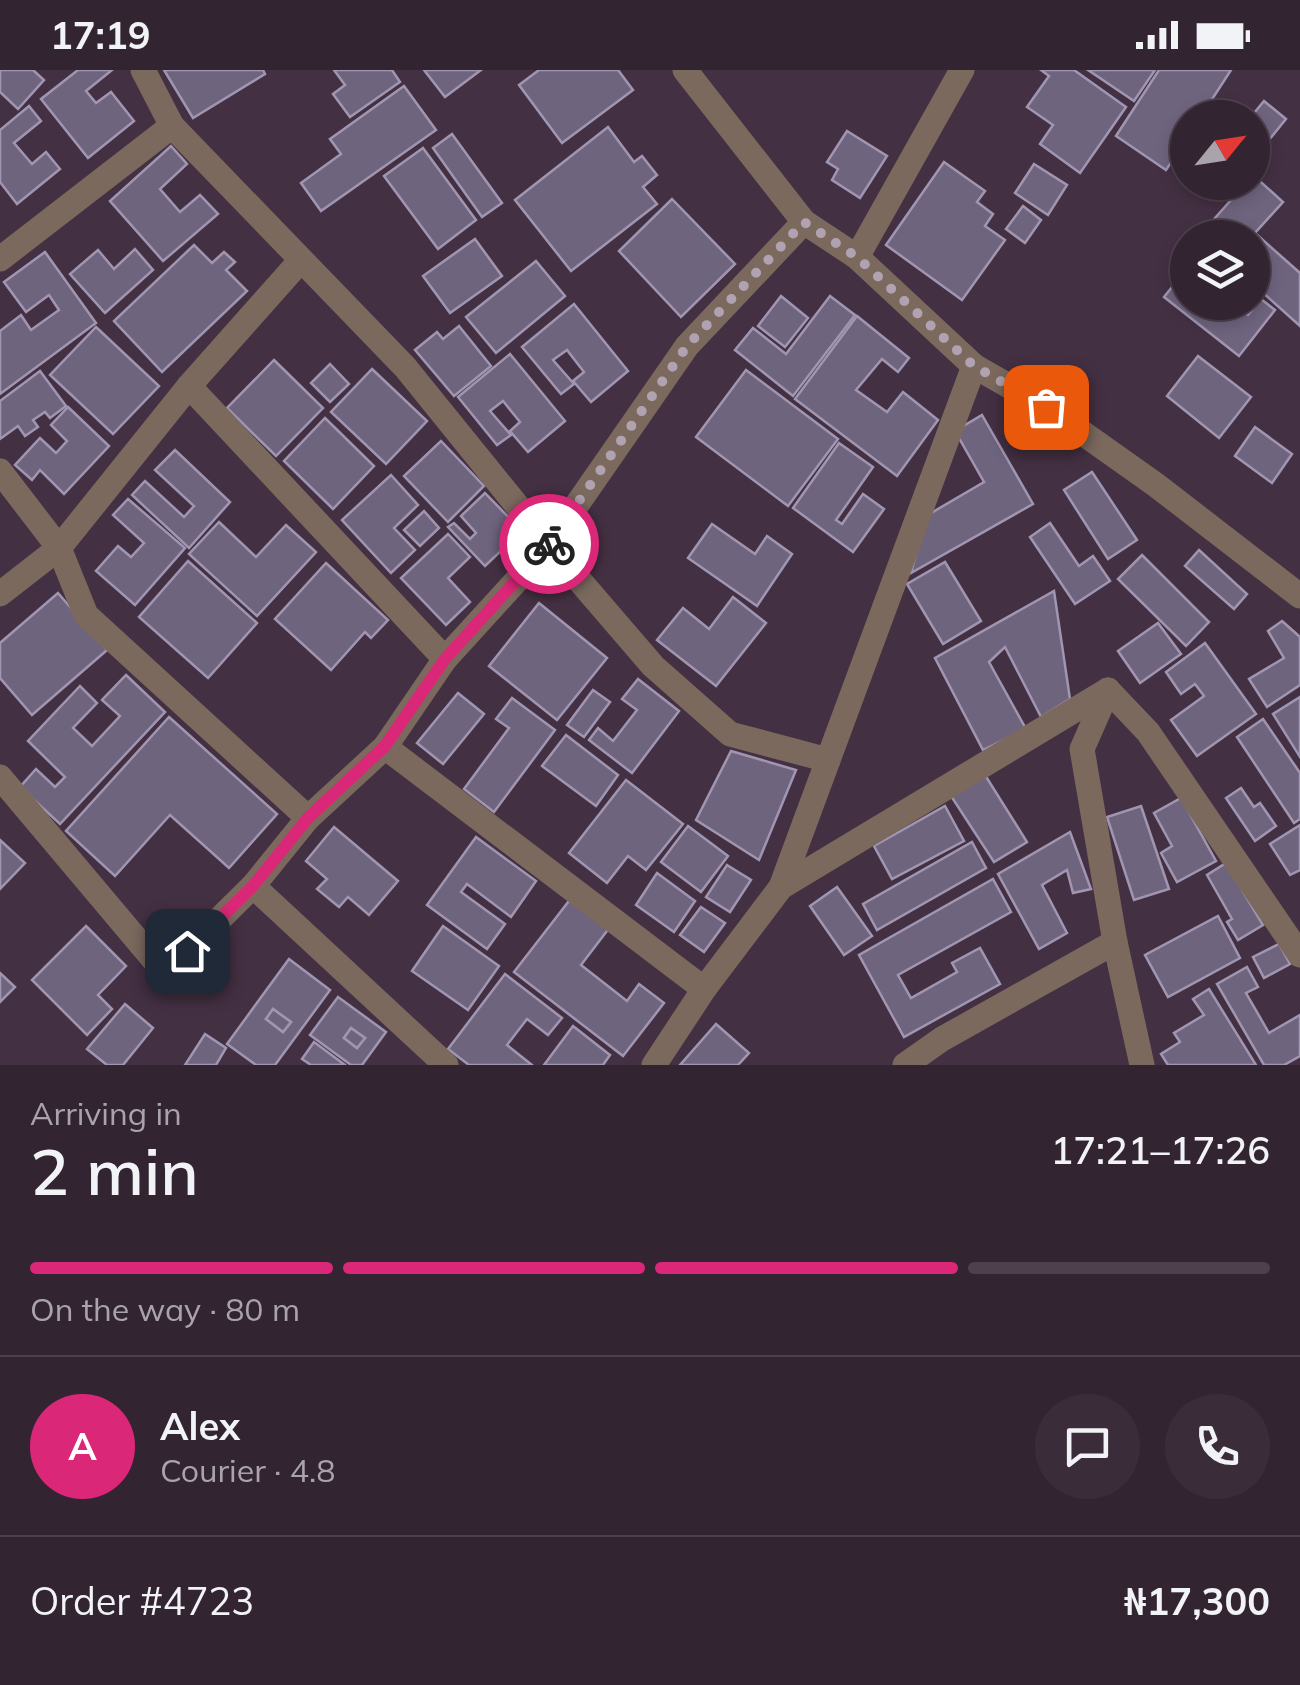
<!DOCTYPE html>
<html lang="en">
<head>
<meta charset="utf-8">
<style>
	body { margin:0; font-family:Mulish,sans-serif; background:#3b2c3a; color:#f1f3f6; height:100vh; display:flex; flex-direction:column; font-size:38px; white-space:nowrap }
	* { box-sizing:border-box; margin:0 }
	p { font-size:32px; color:#a9a4ac }
	.icon { flex:none; width:55px; height:55px; fill:none; stroke:currentColor; stroke-width:2; stroke-linecap:round; stroke-linejoin:round }
	.map { position:relative; height:995px; overflow:hidden }
	.sheet { display:flex; flex-direction:column; background:#332432; flex:1 }
	.sheet>* { flex:none }
	.needle { width:65px; rotate:60deg }
	.controls { position:absolute; left:1170px; top:30px; display:grid; gap:20px }
	.controls a { display:grid; place-items:center; width:100px; height:100px; border-radius:50%; background:#332432; box-shadow:0 5px 15px #0003,0 0 0 2px #4e414d; font-size:50px }
	.pin { position:absolute; display:grid; place-items:center; width:85px; height:85px; color:#fff; margin:-42px; border-radius:20px; box-shadow:0 5px 15px #0006 }
	.courier { position:absolute; display:grid; place-items:center; width:100px; height:100px; margin:-50px; border:8px solid #db2777; border-radius:50%; background:#fff; color:#222; box-shadow:0 2px 12px #0007 }
	.head em { font-style:normal; font-weight:600 }
	.head div { display:flex; flex-direction:column-reverse }
	.head { display:flex; align-items:center; justify-content:space-between; height:170px; padding:0 30px }
	h1 { font-size:65px; font-weight:600; line-height:75px }
	.bar { display:grid; grid-template-columns:repeat(4,1fr); gap:15px 10px; align-content:center; height:120px; padding:0 30px }
	.bar i { height:12px; border-radius:8px; background:#4e414d }
	.bar .active { background:#db2777 }
	.bar p { grid-column:span 4 }
	.line { display:flex; align-items:center; gap:25px; padding:0 30px; border-top:2px solid #4e414d }
	.line div { flex:1 }
	.round { display:grid; place-items:center; flex:none; width:105px; height:105px; border-radius:52px; background:#3b2c3a }
	.status { display:flex; justify-content:space-between; align-items:center; height:70px; padding:0 50px; background:#332432; direction:ltr }
	.status svg { height:28px; fill:currentColor }
	.map>svg:first-child { display:block }
</style>
</head>
<body>
<div class="status"><b>17:19</b><svg viewBox="0 0 49 12"><path d="M0 12V9h3v3zM5 12V6h3v6zM10 12V3h3v9zM15 12V0h3v12zM26 1h20v11H26zM47 4h2v5h-2z"/></svg></div>
<div class="map">
<svg width="1300" height="995" viewBox="0 0 1300 995">
	<rect width="100%" height="100%" fill="#443043"/>
	<!-- building -->
	<g fill="#6f647e" stroke="#a196b2" stroke-width="2.5" fill-rule="evenodd">
		<polygon points="0,0 33,0 44,10 18,39 0,22"/>
		<polygon points="78,0 112,0 86,21 96,33 111,22 134,51 88,88 41,29"/>
		<polygon points="164,0 263,0 265,4 193,48"/>
		<polygon points="334,0 392,0 400,12 350,47 333,24 345,15"/>
		<polygon points="424,0 481,0 445,27"/>
		<polygon points="539,0 618,0 633,20 562,73 519,15"/>
		<polygon points="1041,0 1074,0 1126,37 1080,103 1040,74 1053,55 1027,37 1049,6"/>
		<polygon points="1088,0 1155,0 1134,31"/>
		<polygon points="1159,0 1231,0 1200,48 1188,48 1188,67 1166,100 1116,66"/>
		<polygon points="404,16 436,60 321,141 301,113 341,84 330,69"/>
		<polygon points="1264,31 1286,49 1256,86 1252,82 1250,48"/>
		<polygon points="29,36 41,51 14,73 32,94 46,82 60,99 17,134 0,112 0,60"/>
		<polygon points="608,57 634,92 642,86 657,105 643,117 657,134 571,201 515,130"/>
		<polygon points="847,61 887,86 860,128 832,110 838,99 827,92"/>
		<polygon points="452,64 502,133 482,147 433,78"/>
		<polygon points="171,76 187,94 160,119 180,142 200,125 218,144 163,191 110,131"/>
		<polygon points="423,78 476,150 438,179 384,106"/>
		<polygon points="944,92 985,121 977,132 993,144 985,156 1005,170 962,230 886,175"/>
		<polygon points="1034,94 1067,115 1048,145 1015,123"/>
		<polygon points="1253,105 1283,132 1255,163 1300,203 1300,256 1252,213 1252,168 1199,166 1247,112 1252,112"/>
		<polygon points="672,129 735,194 681,247 619,181"/>
		<polygon points="1023,136 1041,150 1025,173 1006,159"/>
		<polygon points="475,169 502,206 450,243 423,206"/>
		<polygon points="194,175 212,193 224,182 235,192 226,200 247,221 162,302 114,251"/>
		<polygon points="135,179 153,200 105,243 70,204 98,180 114,199"/>
		<polygon points="45,182 96,253 0,324 0,261 21,245 31,260 59,240 49,225 26,242 4,212"/>
		<polygon points="536,191 565,226 496,283 466,247"/>
		<polygon points="1188,197 1188,232 1232,232 1248,245 1261,229 1275,240 1239,286 1164,227"/>
		<polygon points="781,226 808,248 785,277 758,256"/>
		<polygon points="830,226 855,245 793,326 735,280 753,258 786,284"/>
		<polygon points="574,234 628,301 591,332 573,311 584,302 567,280 553,290 574,314 561,324 522,277"/>
		<polygon points="857,246 909,288 898,302 882,289 856,320 887,342 903,322 938,350 897,406 795,329"/>
		<polygon points="459,256 491,296 454,326 415,280 437,262 443,269"/>
		<polygon points="96,257 159,316 113,364 50,305"/>
		<polygon points="510,284 565,351 528,382 510,361 520,352 503,331 490,341 511,365 497,375 458,327"/>
		<polygon points="1198,286 1251,327 1219,368 1167,326"/>
		<polygon points="274,290 323,338 276,386 227,338"/>
		<polygon points="330,294 349,314 330,332 311,313"/>
		<polygon points="372,299 427,351 386,394 331,342"/>
		<polygon points="746,300 838,369 788,436 696,367"/>
		<polygon points="40,301 66,336 50,348 45,342 33,350 38,357 25,366 18,356 0,369 0,331"/>
		<polygon points="68,337 109,376 64,424 40,400 32,410 15,395 40,368 56,383 67,371 51,355"/>
		<polygon points="982,345 1033,434 911,503 926,446 984,412 955,361"/>
		<polygon points="325,348 374,396 333,439 284,391"/>
		<polygon points="1255,357 1292,384 1272,413 1235,386"/>
		<polygon points="441,371 484,416 448,452 404,406"/>
		<polygon points="839,373 873,397 836,450 842,454 863,424 884,439 853,482 793,438"/>
		<polygon points="175,380 230,432 189,478 132,425 145,411 184,447 194,436 155,400"/>
		<polygon points="1092,402 1137,470 1108,489 1064,420"/>
		<polygon points="391,405 418,435 394,458 415,480 391,503 342,450"/>
		<polygon points="485,423 522,461 485,496 448,457 454,453 470,469 476,463 461,446"/>
		<polygon points="128,429 185,478 135,535 96,501 118,476 131,487 144,473 113,445"/>
		<polygon points="424,441 439,458 420,476 404,460"/>
		<polygon points="219,452 256,487 286,455 316,482 257,546 189,484"/>
		<polygon points="1050,453 1079,496 1093,486 1110,511 1075,534 1030,467"/>
		<polygon points="712,454 755,484 767,466 792,484 757,536 688,488"/>
		<polygon points="448,464 470,487 448,508 470,532 446,555 401,508"/>
		<polygon points="1199,480 1247,524 1234,539 1185,496"/>
		<polygon points="1142,485 1209,552 1186,576 1118,509"/>
		<polygon points="188,491 257,553 208,608 139,547"/>
		<polygon points="945,492 981,551 943,574 907,514"/>
		<polygon points="326,493 388,550 371,568 365,562 331,600 275,549"/>
		<polygon points="1054,521 1070,629 1041,647 1005,577 989,592 1026,659 983,680 935,588"/>
		<polygon points="58,523 107,580 32,645 0,608 0,573"/>
		<polygon points="733,527 766,553 716,616 657,570 683,538 709,559"/>
		<polygon points="539,533 607,588 557,650 489,596"/>
		<polygon points="1282,551 1300,567 1300,615 1267,637 1249,609 1284,588 1268,561"/>
		<polygon points="1158,553 1181,584 1140,613 1118,581"/>
		<polygon points="1205,573 1256,644 1197,686 1171,650 1204,626 1195,614 1181,624 1166,602"/>
		<polygon points="126,605 165,642 60,754 20,717 36,699 55,717 65,707 28,671 80,616 97,633 73,658 92,676 120,646 102,630"/>
		<polygon points="638,609 679,641 632,703 589,670 598,658 613,671 637,640 622,629"/>
		<polygon points="593,620 610,632 584,667 567,655"/>
		<polygon points="458,623 484,644 443,694 417,673"/>
		<polygon points="1300,627 1300,687 1273,644"/>
		<polygon points="512,628 555,660 494,742 464,719 509,658 496,649"/>
		<polygon points="169,647 277,744 229,798 170,745 115,806 66,761"/>
		<polygon points="1263,649 1300,703 1300,749 1294,753 1237,667"/>
		<polygon points="566,665 618,705 596,736 542,696"/>
		<polygon points="731,681 796,700 759,790 696,750"/>
		<polygon points="985,705 1027,772 994,792 951,726"/>
		<polygon points="626,710 683,754 646,800 628,786 607,813 569,783"/>
		<polygon points="1241,718 1254,737 1260,733 1276,756 1255,771 1226,728"/>
		<polygon points="1181,728 1216,791 1177,812 1161,783 1172,776 1154,743"/>
		<polygon points="945,736 964,771 892,809 874,776"/>
		<polygon points="1141,736 1169,819 1134,830 1107,747"/>
		<polygon points="1300,755 1300,800 1290,805 1270,774"/>
		<polygon points="688,756 728,786 701,822 661,792"/>
		<polygon points="334,757 398,811 369,845 348,827 339,837 317,819 327,809 306,791"/>
		<polygon points="1070,762 1091,819 1073,823 1067,800 1042,815 1067,863 1039,879 998,804"/>
		<polygon points="476,767 536,811 511,847 467,814 461,822 505,854 487,879 427,835"/>
		<polygon points="0,770 25,793 0,819"/>
		<polygon points="972,772 986,798 877,860 863,834"/>
		<polygon points="1226,793 1263,855 1238,870 1227,852 1232,849 1207,805"/>
		<polygon points="727,795 751,810 730,842 706,827"/>
		<polygon points="657,803 695,831 674,862 636,835"/>
		<polygon points="993,809 1011,842 898,905 911,928 957,902 952,893 980,878 1000,914 904,967 859,885"/>
		<polygon points="837,817 872,866 844,885 810,836"/>
		<polygon points="572,827 610,857 581,895 627,931 639,914 664,933 623,986 514,902"/>
		<polygon points="701,837 725,853 704,882 680,865"/>
		<polygon points="1218,846 1240,888 1168,927 1145,885"/>
		<polygon points="86,856 126,896 98,925 112,939 87,965 32,910"/>
		<polygon points="443,856 499,896 468,940 412,901"/>
		<polygon points="1279,874 1290,894 1264,908 1253,887"/>
		<path d="M 289,889 L 330,920 L 275,995 L 256,995 L 227,974 ZM 273,939 L 291,952 L 283,962 L 266,949 Z"/>
		<polygon points="1247,897 1258,917 1246,923 1269,963 1300,945 1300,986 1284,995 1264,995 1217,914"/>
		<polygon points="0,903 15,917 0,932"/>
		<polygon points="505,904 562,948 548,965 527,949 507,975 532,995 469,995 448,979"/>
		<polygon points="1209,919 1256,995 1168,995 1161,984 1180,972 1174,963 1204,945 1193,929"/>
		<path d="M 338,927 L 386,962 L 362,995 L 351,995 L 310,965 ZM 351,958 L 365,968 L 357,978 L 344,968 Z"/>
		<polygon points="125,934 153,958 123,995 107,995 87,979"/>
		<polygon points="273,939 291,952 283,962 266,949"/>
		<polygon points="716,954 749,983 738,995 680,995"/>
		<polygon points="573,956 610,985 603,995 544,995"/>
		<polygon points="351,958 365,968 357,978 344,968"/>
		<polygon points="205,964 226,978 216,995 185,995"/>
		<polygon points="314,972 345,995 311,995 302,989"/>
	</g>
	<g fill="none" stroke-linecap="round" stroke-linejoin="round">
		<!-- minor -->
		<g stroke="#7b695e" stroke-width="25">
			<polyline points="143,0 172,56 405,297 549,475 653,596 730,664 828,690"/>
			<polyline points="685,0 804,152 857,187 974,296 1046,337 1156,415 1300,526"/>
			<polyline points="857,187 962,0"/>
			<polyline points="0,189 172,56"/>
			<polyline points="189,316 445,589"/>
			<polyline points="0,401 59,478 86,545 308,748"/>
			<polyline points="0,524 59,478 189,316 301,190"/>
			<polyline points="1108,620 1082,679 1115,872 1142,995"/>
			<polyline points="385,677 704,919"/>
			<polyline points="0,707 165,903 253,816 308,748 385,677 445,589 549,475 687,276 804,152"/>
			<polyline points="253,816 446,995"/>
			<polyline points="781,817 1108,620 1148,662 1300,885"/>
			<polyline points="654,995 704,919 781,817 974,296"/>
			<polyline points="905,995 942,969 1115,872"/>
		</g>
	</g>
	<g fill="none" stroke-linecap="round" stroke-linejoin="round">
		<!-- done -->
		<polyline stroke="#b1a2b1" stroke-width="10" stroke-dasharray="0 18" points="549,474 687,276 804,152 857,187 974,296 1046,337"/>
		<!-- route -->
		<polyline stroke="#db2777" stroke-width="12" points="187,881 253,816 308,748 385,676 445,589 549,474"/>
	</g>
</svg>
<div class="controls">
<a><svg class="needle" viewBox="-14 -14 28 28"><path d="M0-13l5 13h-10z" fill="#e53935"/><path d="M0 13l5-13h-10z" fill="#a9a4ac"/></svg></a>
<a><svg class="icon" aria-label="layers" viewBox="0 0 24 24"><path d="M12 4l9 5-9 5-9-5zM3 14l9 5 9-5"/></svg></a>
</div>
<div class="pin" style="left:1046px;top:337px;background:#ea580c"><svg class="icon" aria-label="bag" viewBox="0 0 24 24"><path d="M5 8h14l-1 12H6zM9 8a3 3 0 0 1 6 0"/></svg></div>
<div class="pin" style="left:187px;top:881px;background:#1f2937"><svg class="icon" aria-label="home" viewBox="0 0 24 24"><path d="M3 11l9-7 9 7M6 9v11h12V9"/></svg></div>
<div class="courier" style="left:549px;top:474px"><svg class="icon" aria-label="bike" viewBox="0 0 24 24"><circle cx="6" cy="16" r="4"/><circle cx="18" cy="16" r="4"/><path d="M6 16l4-8h5l3 8M10 8l3 8H6M13 5h3"/></svg></div>
</div>
<section class="sheet">
<div class="head"><div><h1>2 min</h1><p>Arriving in</p></div><em>17:21–17:26</em></div>
<div class="bar"><i class="active"></i><i class="active"></i><i class="active"></i><i></i><p>On the way · 80 m</p></div>
<div class="line" style="height:180px"><b class="round" style="background:#db2777;color:#fff">A</b><div><b>Alex</b><p>Courier · 4.8</p></div><a class="round"><svg class="icon" aria-label="chat" viewBox="0 0 24 24"><path d="M4 5h16v11H9l-5 4z"/></svg></a><a class="round"><svg class="icon" aria-label="phone" viewBox="0 0 24 24"><path d="M5 4h4l2 5-3 2q2 4 5 5l2-3 5 2v4C11 20 4 13 5 4z"/></svg></a></div>
<div class="line" style="height:130px"><div>Order #4723</div><b>₦17,300</b></div>
</section>
</body>
</html>
